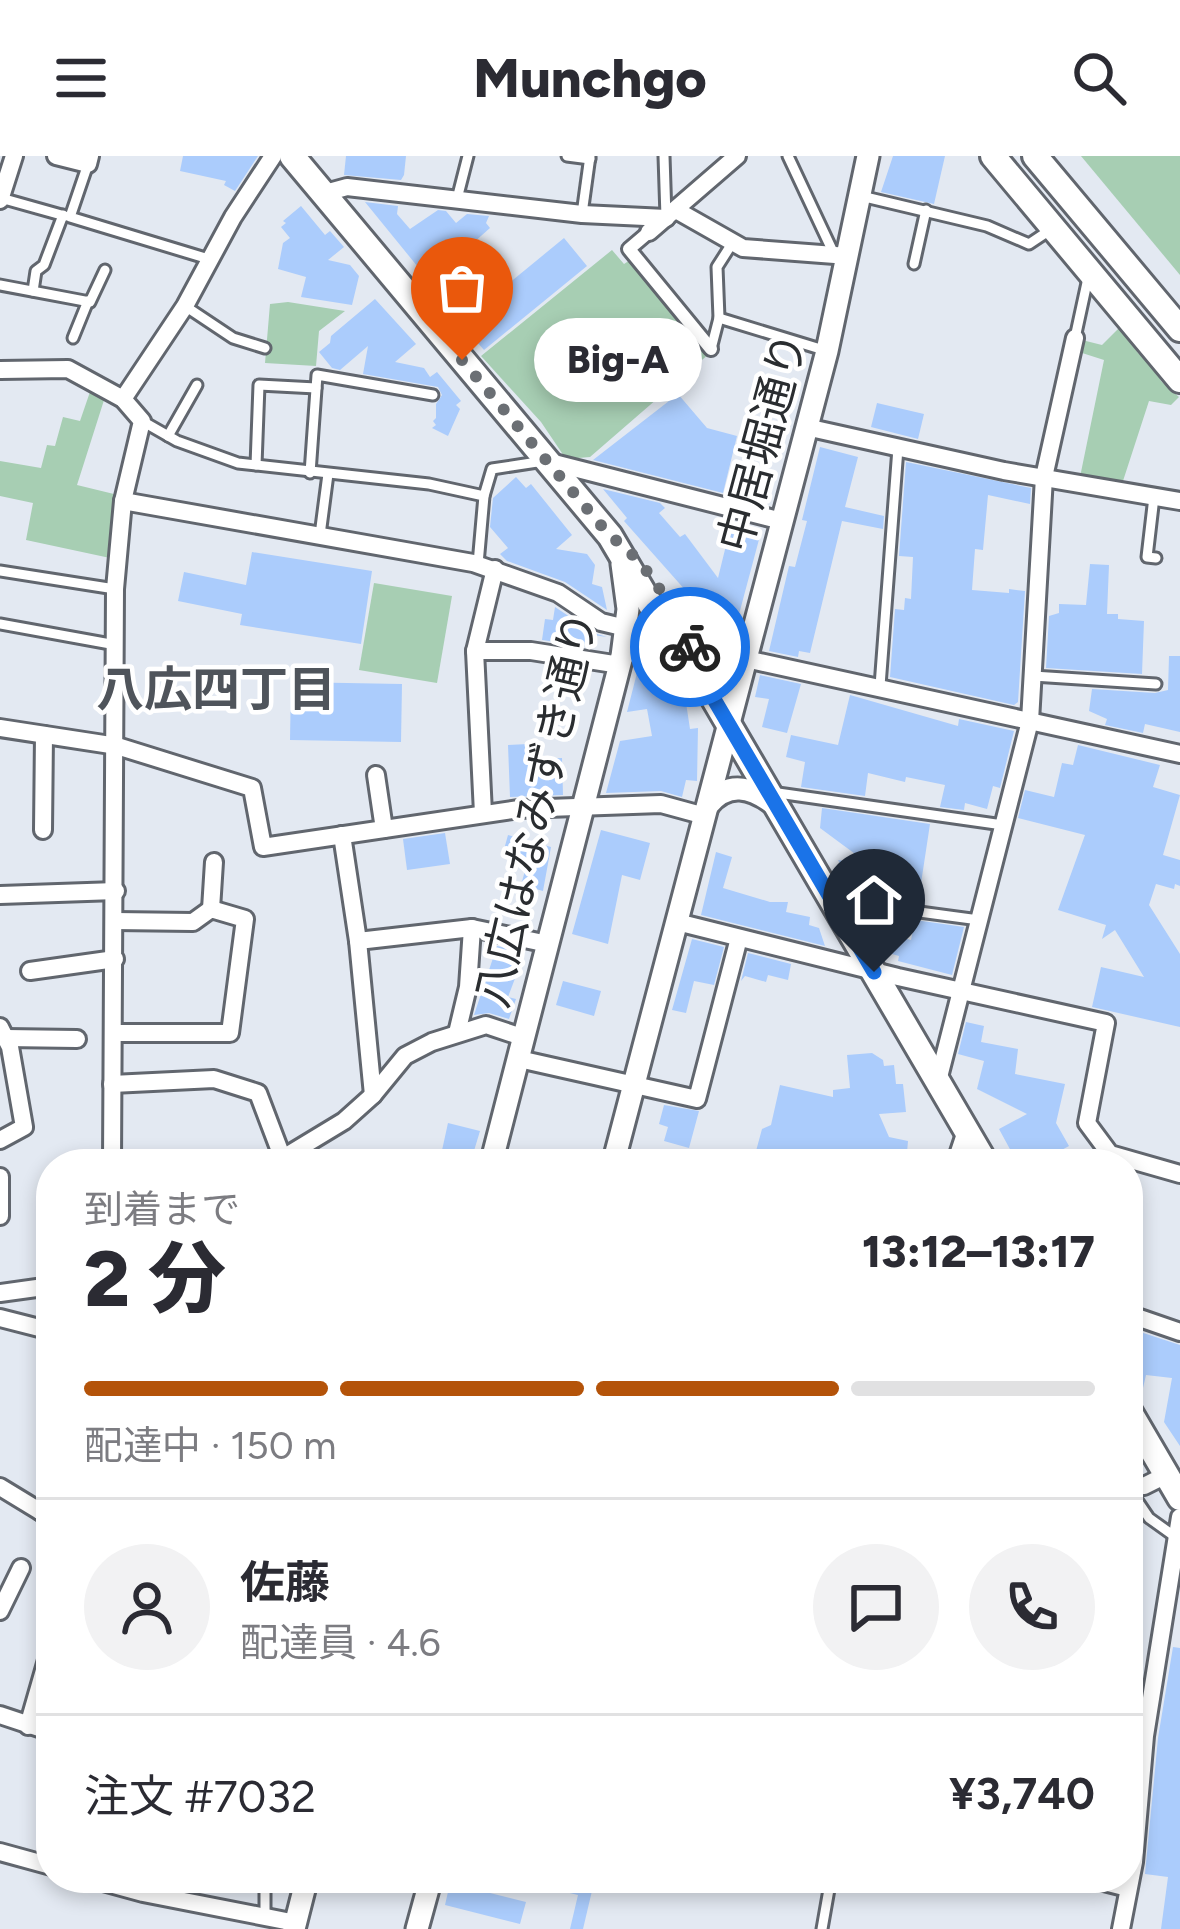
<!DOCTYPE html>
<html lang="ja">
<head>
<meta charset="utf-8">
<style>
	body { margin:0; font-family:Figtree,"Noto Sans JP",sans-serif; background:#f2f2f3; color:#2b2b33; height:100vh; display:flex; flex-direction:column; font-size:45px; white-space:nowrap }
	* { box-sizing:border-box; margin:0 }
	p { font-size:39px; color:#7c7c81 }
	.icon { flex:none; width:66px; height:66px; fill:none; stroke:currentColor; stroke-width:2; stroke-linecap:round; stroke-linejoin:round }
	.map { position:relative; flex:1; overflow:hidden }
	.sheet { position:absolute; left:36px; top:993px; width:1107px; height:744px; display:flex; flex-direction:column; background:#fff; border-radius:48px; box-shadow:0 6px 18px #0003 }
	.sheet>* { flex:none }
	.pin { position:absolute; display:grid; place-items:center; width:102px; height:102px; color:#fff; margin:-123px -51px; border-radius:50% 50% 50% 0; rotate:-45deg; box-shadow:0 0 12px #0007 }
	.pin .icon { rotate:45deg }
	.courier { position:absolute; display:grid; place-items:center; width:120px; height:120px; margin:-60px; border:9px solid #1a73e8; border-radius:50%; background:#fff; color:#222; box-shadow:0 3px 15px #0007 }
	.bubble { position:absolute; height:84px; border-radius:42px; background:#fff; box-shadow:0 6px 18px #0003; font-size:39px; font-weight:800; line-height:84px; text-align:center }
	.overview em { font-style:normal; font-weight:800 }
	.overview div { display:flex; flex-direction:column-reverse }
	.overview { display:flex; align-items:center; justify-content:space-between; height:204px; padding:0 48px }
	h1 { font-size:78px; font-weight:800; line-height:90px }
	.bar { display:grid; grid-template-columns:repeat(4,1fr); gap:18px 12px; align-content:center; height:144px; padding:0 48px }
	.bar i { height:15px; border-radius:9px; background:#e1e1e2 }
	.bar .on { background:#b45309 }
	.bar p { grid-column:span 4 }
	.line { display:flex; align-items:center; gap:30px; padding:0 48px; border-top:3px solid #e1e1e2 }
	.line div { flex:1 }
	.round { display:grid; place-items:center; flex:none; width:126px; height:126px; border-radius:63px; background:#f2f2f3 }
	header { display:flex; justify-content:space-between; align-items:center; height:156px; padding:0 48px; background:#fff; font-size:54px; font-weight:800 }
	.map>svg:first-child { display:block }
</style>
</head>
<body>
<header><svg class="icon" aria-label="menu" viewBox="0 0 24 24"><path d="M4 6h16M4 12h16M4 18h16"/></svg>Munchgo<svg class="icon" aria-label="search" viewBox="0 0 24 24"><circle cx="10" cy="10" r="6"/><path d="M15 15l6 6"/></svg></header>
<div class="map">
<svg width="1180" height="1773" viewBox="0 0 1180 1773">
	<rect width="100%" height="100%" fill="#e3e9f2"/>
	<!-- green -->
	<g fill="#a7ceb3">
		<polygon points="1081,0 1180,0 1180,119"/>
		<polygon points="612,94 624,108 633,102 710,197 590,301 566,303 541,266 481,200"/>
		<polygon points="288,146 345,155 319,175 316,210 265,207 270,148"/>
		<polygon points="1120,171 1138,197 1153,210 1161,225 1179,241 1171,249 1149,245 1122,328 1080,321 1104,204 1079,196 1082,184 1102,189"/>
		<polygon points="91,233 105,241 77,329 118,339 110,402 26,384 33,347 0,340 0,305 41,312 47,289 55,290 63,261 80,265"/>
		<polygon points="374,427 452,440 437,527 359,514"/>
	</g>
	<!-- building -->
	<g fill="#abccfc">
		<polygon points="183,0 258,0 235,35 224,29 226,25 180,15"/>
		<polygon points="346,0 406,0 404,19 401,24 344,19"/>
		<polygon points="893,0 945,0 934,48 881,36"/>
		<polygon points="365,46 398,50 397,58 410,73 438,54 446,55 456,67 467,58 489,60 486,67 490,72 464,95 480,114 491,142 564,82 587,110 484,194 418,119 422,116"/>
		<polygon points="301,50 325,79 330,75 344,91 328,104 350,109 359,120 352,149 301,141 306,121 278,113 283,87 290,82 281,71 286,67 283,65"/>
		<polygon points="375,143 416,188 395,206 424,212 430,221 437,216 461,245 456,249 460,253 448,280 432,272 436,269 433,265 436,262 436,248 442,239 438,231 363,218 368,190 340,214 332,212 319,196 330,187 331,180"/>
		<polygon points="678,238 707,272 737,280 723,337 593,304"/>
		<polygon points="877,247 924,258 918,283 871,271"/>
		<polygon points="820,291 858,301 845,351 884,360 883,373 842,365 810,497 799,495 798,501 769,495 789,410 795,411 807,365 802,364"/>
		<polygon points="906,306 1031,332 1030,348 988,339 983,394 975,393 972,434 1009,437 1009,433 1025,435 1018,546 1014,549 890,521 895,453 904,454 905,442 911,443 913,401 899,400"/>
		<polygon points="516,321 526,332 531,328 572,379 556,393 587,398 595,409 592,428 602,431 607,454 565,426 507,405 500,398 508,392 490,371 493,342"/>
		<polygon points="603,333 660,347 665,352 659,357 680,381 685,378 718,422 731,369 761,376 738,462 702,453 624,365 627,362"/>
		<polygon points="252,396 372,415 361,488 240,469 242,458 178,445 184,416 246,429"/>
		<polygon points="1090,408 1109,409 1107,458 1118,458 1118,463 1144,465 1142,518 1046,512 1049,460 1059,457 1059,448 1086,449"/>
		<polygon points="555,451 594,477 607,481 586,478 584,490 542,484 545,463 553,464"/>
		<polygon points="1169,500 1180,500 1180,576 1145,568 1143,577 1105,569 1107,563 1089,555 1092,533 1155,537 1168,534"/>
		<polygon points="639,509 668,512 685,540 690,573 698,572 697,625 686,624 682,641 661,635 606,637 620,585 652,580 647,553 627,556"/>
		<polygon points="760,519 801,528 787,577 762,571 769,543 755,541"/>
		<polygon points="291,526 402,528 401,586 290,584"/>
		<polygon points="850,539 958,570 959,563 1014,575 1000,632 993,630 987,653 965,647 964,654 940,651 945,629 906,621 905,626 868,617 865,640 801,631 805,606 786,601 791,579 838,589"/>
		<polygon points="528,588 529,603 562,602 563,639 510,641 508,589"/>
		<polygon points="1078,589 1160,609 1153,631 1180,639 1163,699 1180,704 1180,730 1175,728 1174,733 1156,728 1149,749 1180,798 1180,871 1092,851 1101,811 1144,821 1115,774 1102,783 1106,769 1058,754 1085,679 1018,662 1025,634 1054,641 1062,607 1073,609"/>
		<polygon points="822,652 930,668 918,747 858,739 838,704 870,709 820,672"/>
		<polygon points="601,674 650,687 640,724 622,719 608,788 572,778"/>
		<polygon points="445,677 450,708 407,714 403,683"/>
		<polygon points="508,679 551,691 543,735 521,729 528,704 503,697"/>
		<polygon points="716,696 732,701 723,732 770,746 788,746 786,756 810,761 809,769 819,772 825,790 701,759"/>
		<polygon points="915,764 964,771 952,819 898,805 899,800 892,798 896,780 911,784"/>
		<polygon points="692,783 724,791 714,829 694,825 686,857 672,854"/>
		<polygon points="497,790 525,796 508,841 516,843 509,863 489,857 474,859"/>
		<polygon points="748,797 791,808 788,824 768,819 766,826 745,820 741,825"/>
		<polygon points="563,825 601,835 594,860 556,849"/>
		<polygon points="966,866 984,870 981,886 1018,893 1015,918 1065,928 1056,967 1069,990 1036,1008 1018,1008 999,973 1027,958 977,933 984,905 958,898"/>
		<polygon points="872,897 883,904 884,910 894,909 896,928 903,928 906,956 879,958 889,981 908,985 906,1008 800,1008 756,995 762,973 771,969 780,929 833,941 833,934 850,932 847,899"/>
		<polygon points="664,949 699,955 689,992 664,985 668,971 659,968"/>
		<polygon points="448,967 480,975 470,1008 439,1008"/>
		<polygon points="1128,1172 1180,1189 1180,1290 1164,1266 1172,1222 1146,1219 1143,1232 1128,1198"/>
		<polygon points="1173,1491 1180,1492 1180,1773 1161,1773 1168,1721 1145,1718 1158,1582"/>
		<polygon points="529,1722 595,1722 583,1773 570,1773 578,1739 528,1727"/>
		<polygon points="450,1727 526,1746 520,1768 445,1749"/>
	</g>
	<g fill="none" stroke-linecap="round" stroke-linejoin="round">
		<defs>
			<g id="service">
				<polyline points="567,0 590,3"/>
				<polyline points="664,0 666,61"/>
				<polyline points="788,0 834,98"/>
				<polyline points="88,8 70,61 212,104"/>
				<polyline points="861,40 987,70 1029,88 1053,72"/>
				<polyline points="1,42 65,60"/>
				<polyline points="457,43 468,0"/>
				<polyline points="582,58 590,0"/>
				<polyline points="914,108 926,54"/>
				<polyline points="0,129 90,146 105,114"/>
				<polyline points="33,135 36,115 44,109 63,59"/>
				<polyline points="185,150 233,182 265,192"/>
				<polyline points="719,162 827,195"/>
				<polyline points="73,182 88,145"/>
				<polyline points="1075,182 1088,122"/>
				<polyline points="711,193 719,162 717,111 733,86"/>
				<polyline points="142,265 177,285 238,307 429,328 484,340"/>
				<polyline points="168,280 197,229"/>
				<polyline points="256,309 259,229 316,232"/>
				<polyline points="310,317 317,219 433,239"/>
				<polyline points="1154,341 1147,401 1156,402"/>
				<polyline points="320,379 328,318"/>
				<polyline points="478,408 484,340 492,313 544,305"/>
				<polyline points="0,415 115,433"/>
				<polyline points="0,468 116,489"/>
				<polyline points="1033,520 1156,528"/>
				<polyline points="880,530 898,292"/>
				<polyline points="771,636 1003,669"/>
				<polyline points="843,757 860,748 979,764"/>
				<polyline points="1128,1331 1149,1362 1177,1382"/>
				<polyline points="265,1761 265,1722"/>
				<polyline points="822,1773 831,1722"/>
			</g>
			<polyline id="pedestrian" points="649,76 629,93 711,193"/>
			<g id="minor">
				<polyline points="56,0 88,8 90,0"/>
				<polyline points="325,37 347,31 582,58 666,62"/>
				<polyline points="0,44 14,0"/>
				<polyline points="676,54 743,92 848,100"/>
				<polyline points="649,76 737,0"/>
				<polyline points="0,214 68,213 123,243 142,265 123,345 115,433 112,1008"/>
				<polyline points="123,243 185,150 233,61 273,0"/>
				<polyline points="806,271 1004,315 1180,345"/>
				<polyline points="550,306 782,365"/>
				<polyline points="123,345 473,407 558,437 601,466 626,472"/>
				<polyline points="475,495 531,495 620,509"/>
				<polyline points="746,503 1180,598"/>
				<polyline points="0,572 117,590 252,632 263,691 519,653 661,648 705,660"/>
				<polyline points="376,619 384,673"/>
				<polyline points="483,657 475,495 495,413"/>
				<polyline points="43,674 44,579"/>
				<polyline points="342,679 358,785 373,939"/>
				<polyline points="0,739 116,735"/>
				<polyline points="211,753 214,706"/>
				<polyline points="677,766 898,821 1106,867 1087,967 1110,998 1180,1018"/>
				<polyline points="358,785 472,772 548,788"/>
				<polyline points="30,815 115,803"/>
				<polyline points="0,871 10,891 24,971 0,984"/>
				<polyline points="114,877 230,877 245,763 211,753 193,766 115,765"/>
				<polyline points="457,877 468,831 472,772"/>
				<polyline points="6,882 77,883"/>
				<polyline points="519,903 697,943 739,782"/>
				<polyline points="938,925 1030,565 1044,321 1075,182"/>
				<polyline points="112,928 214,923 258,937 283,1003"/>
				<polyline points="273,1008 344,965 373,939 405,900 432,886 486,869 525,882"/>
				<polyline points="955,1008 966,975"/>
				<polyline points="0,1021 0,1060"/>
				<polyline points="0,1137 51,1130"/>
				<polyline points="1128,1158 1180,1176"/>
				<polyline points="0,1162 51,1175"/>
				<polyline points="0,1331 51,1362"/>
				<polyline points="1128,1331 1144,1330 1166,1319"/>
				<polyline points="41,1356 51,1340"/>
				<polyline points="0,1455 21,1412"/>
				<polyline points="0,1559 51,1576"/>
				<polyline points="28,1570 51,1490"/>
				<polyline points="0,1696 51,1710"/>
				<polyline points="88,1722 143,1737 296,1767"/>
				<polyline points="1088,1722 1128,1732"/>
				<polyline points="1121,1773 1134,1706 1145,1580 1180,1361"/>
			</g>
			<g id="tertiary">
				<polyline points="690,489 707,498 731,497 751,479"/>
				<polyline points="622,500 633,489 650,483 678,495"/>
				<path d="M 708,649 C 728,625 751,631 774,648"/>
				<polyline points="491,1008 622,500 628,453 622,408"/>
				<polyline points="613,1008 827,195 868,0"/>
				<polyline points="294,1773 307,1722"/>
				<polyline points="417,1773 431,1722"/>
			</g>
			<g id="secondary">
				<polyline points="292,0 610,380 678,495 691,504 986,1008"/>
				<polyline points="993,0 1180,224"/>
				<polyline points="1035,0 1180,173"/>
				<polyline points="1128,1253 1180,1342"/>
			</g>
		</defs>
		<!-- service casing -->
		<use href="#service" stroke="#61666e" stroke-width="15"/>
		<!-- pedestrian casing -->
		<use href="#pedestrian" stroke="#61666e" stroke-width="18"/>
		<!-- minor casing -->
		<use href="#minor" stroke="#61666e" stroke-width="22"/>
		<!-- tertiary casing -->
		<use href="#tertiary" stroke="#61666e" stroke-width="27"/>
		<!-- secondary casing -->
		<use href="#secondary" stroke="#61666e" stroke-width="30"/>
		<!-- service -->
		<use href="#service" stroke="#fff" stroke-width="9"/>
		<!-- pedestrian -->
		<use href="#pedestrian" stroke="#fff" stroke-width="12"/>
		<!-- minor -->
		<use href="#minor" stroke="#fff" stroke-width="16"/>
		<!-- tertiary -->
		<use href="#tertiary" stroke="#fff" stroke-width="21"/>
		<!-- secondary -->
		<use href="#secondary" stroke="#fff" stroke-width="24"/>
	</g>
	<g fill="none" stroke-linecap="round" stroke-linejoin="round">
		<!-- done -->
		<path stroke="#6b6f74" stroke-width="12" stroke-dasharray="0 21.6" d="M 462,204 L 610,380 C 646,404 673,451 690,491"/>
		<!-- route -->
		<polyline stroke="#1a73e8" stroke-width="15" points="690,491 691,504 874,816"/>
	</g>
	<g text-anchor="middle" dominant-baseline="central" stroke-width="9" stroke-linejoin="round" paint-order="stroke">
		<!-- street labels -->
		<g font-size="45" fill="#2a2d30" stroke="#fff">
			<text transform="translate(762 286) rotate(-75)">中居堀通り</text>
			<text transform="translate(536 653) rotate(-77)">八広はなみずき通り</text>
		</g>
		<!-- neighbourhood labels -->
		<g font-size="48" font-weight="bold" fill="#4f545b" stroke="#fff">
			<text x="216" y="533">八広四丁目</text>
		</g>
	</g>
</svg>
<div class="pin" style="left:462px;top:204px;background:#ea580c"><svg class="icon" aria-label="bag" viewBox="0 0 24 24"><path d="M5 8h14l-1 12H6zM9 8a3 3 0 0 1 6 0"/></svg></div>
<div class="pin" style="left:874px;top:816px;background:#1f2937"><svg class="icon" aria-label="home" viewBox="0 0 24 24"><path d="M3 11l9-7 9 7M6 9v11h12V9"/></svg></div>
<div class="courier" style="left:690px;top:491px"><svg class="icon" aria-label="bike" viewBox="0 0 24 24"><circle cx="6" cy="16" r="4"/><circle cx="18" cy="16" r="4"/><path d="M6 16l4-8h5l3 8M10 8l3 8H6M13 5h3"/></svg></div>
<div class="bubble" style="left:534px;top:162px;width:168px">Big-A</div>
<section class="sheet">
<div class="overview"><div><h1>2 分</h1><p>到着まで</p></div><em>13:12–13:17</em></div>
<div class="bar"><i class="on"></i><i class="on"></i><i class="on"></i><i></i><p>配達中 · 150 m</p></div>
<div class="line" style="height:216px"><a class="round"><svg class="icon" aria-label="person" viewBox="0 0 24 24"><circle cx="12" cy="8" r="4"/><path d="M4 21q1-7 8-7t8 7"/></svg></a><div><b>佐藤</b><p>配達員 · 4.6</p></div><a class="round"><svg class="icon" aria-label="chat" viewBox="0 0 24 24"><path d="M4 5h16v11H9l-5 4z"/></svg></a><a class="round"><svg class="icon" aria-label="phone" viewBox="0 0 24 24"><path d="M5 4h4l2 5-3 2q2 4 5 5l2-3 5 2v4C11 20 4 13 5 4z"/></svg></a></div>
<div class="line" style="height:156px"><div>注文 #7032</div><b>¥3,740</b></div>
</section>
</div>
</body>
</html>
